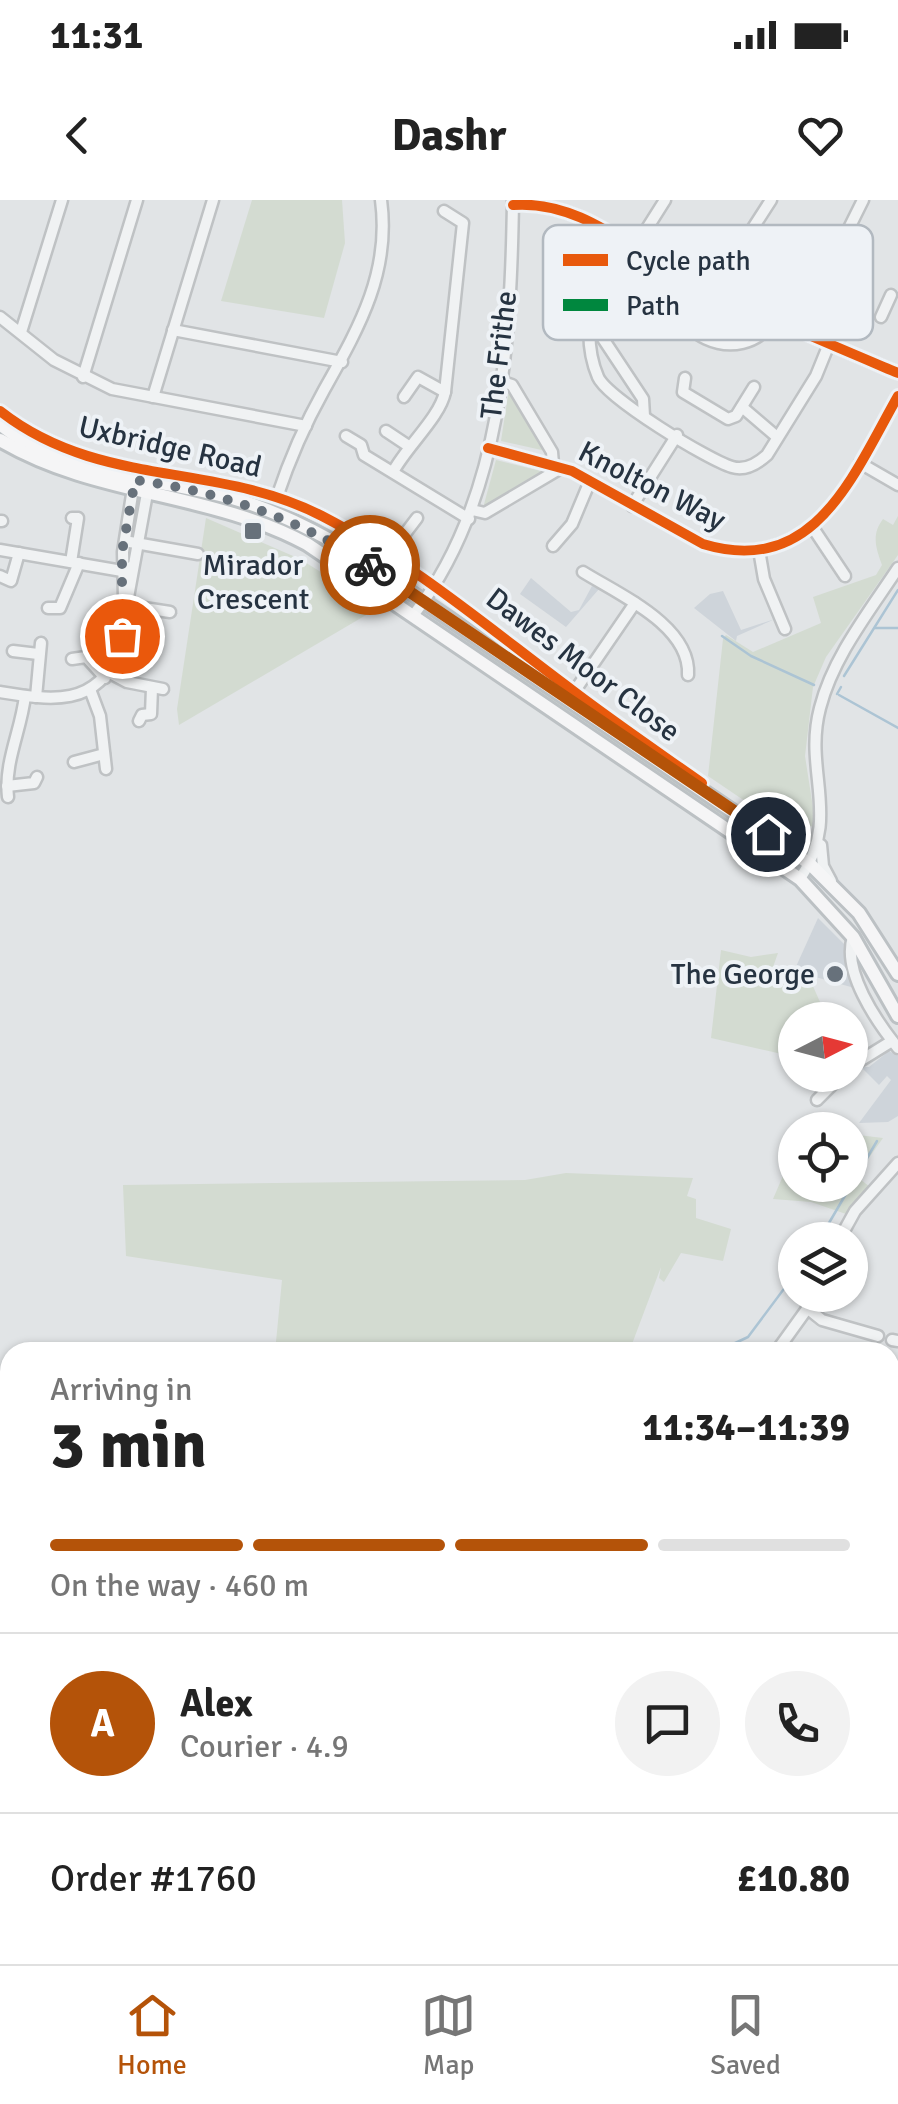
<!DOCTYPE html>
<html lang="en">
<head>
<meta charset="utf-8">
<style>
	body { margin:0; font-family:Signika,sans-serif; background:#f2f2f2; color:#222; height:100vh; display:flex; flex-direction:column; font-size:38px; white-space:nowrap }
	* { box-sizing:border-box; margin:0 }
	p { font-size:32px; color:#767676 }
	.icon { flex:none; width:55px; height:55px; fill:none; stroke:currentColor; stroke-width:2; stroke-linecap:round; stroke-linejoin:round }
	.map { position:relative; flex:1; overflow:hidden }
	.panel { position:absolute; left:0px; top:1142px; width:900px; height:622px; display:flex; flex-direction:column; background:#fff; border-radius:30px 30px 0 0; box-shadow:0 2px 8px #0004 }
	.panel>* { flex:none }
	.needle { width:65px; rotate:84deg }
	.controls { position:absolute; left:778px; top:802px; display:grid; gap:20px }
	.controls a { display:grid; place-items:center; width:90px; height:90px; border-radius:50%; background:#fff; box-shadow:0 2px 8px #0004; font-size:50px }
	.pin { position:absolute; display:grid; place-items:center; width:85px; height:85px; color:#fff; margin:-42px; border:5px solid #fff; border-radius:50%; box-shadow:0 2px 10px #0007 }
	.courier { position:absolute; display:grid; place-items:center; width:100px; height:100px; margin:-50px; border:8px solid #b45309; border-radius:50%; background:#fff; color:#222; box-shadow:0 2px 12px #0007 }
	.headline em { font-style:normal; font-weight:700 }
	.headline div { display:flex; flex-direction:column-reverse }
	.headline { display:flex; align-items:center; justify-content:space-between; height:170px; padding:0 50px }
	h1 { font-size:65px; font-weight:700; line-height:75px }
	.bar { display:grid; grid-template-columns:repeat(4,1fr); gap:15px 10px; align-content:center; height:120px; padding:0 50px }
	.bar i { height:12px; border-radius:8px; background:#e0e0e0 }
	.bar .on { background:#b45309 }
	.bar p { grid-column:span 4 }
	.line { display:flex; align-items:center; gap:25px; padding:0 50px; border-top:2px solid #e0e0e0 }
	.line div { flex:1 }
	.round { display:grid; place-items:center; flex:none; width:105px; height:105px; border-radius:52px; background:#f2f2f2 }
	.status { display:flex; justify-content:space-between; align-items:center; height:70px; padding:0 50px; background:#fff; direction:ltr }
	.status svg { height:28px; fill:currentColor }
	header { display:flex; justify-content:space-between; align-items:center; height:130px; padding:0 50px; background:#fff; font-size:45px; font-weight:700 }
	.tabs { display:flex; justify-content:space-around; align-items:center; height:140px; border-top:2px solid #e0e0e0; background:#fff; font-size:28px; color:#767676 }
	.tabs a { display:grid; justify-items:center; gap:5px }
	.tabs .on { color:#b45309 }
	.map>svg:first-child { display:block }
</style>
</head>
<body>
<div class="status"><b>11:31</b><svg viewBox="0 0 49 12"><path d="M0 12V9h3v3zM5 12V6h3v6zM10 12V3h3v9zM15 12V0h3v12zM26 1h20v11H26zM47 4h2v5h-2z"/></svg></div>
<header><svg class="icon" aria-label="back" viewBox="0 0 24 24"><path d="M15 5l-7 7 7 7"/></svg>Dashr<svg class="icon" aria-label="heart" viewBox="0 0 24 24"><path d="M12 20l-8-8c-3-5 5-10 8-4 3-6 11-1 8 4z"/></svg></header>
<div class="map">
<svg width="898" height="1764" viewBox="0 0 898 1764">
	<rect width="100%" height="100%" fill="#e1e4e6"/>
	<!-- built -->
	<g fill="#ced4da">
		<polygon points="531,378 571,412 579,410 592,386 599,389 566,427 520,394"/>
		<polygon points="723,391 741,430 775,419 737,436 736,441 694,408 710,394"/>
		<polygon points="818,718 845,745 858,789 794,771"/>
		<polygon points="889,851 898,856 898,916 888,922 859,923 891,880 887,876 879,885 861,867 869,867"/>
	</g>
	<!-- green -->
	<g fill="#d3dbd1">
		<polygon points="252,0 342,0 345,43 324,118 221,101"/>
		<polygon points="509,189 546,251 501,241"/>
		<polygon points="496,260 549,273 483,308"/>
		<path d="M 898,316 L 898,355 L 826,457 L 813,487 L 805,556 L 816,627 L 776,622 L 708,576 L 723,439 L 726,435 L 753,452 L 821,423 L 813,397 L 876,375 L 882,365 C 876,348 871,335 883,319 L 893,325 Z"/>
		<polygon points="206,318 300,359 378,408 179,525 177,509"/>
		<polygon points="437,419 796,662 798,664 789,666 521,483"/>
		<polygon points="721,750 751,757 778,753 773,767 808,775 828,820 795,820 795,857 711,838"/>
		<polygon points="850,934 883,938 856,976 870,987 846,1014 811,1002 773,999 795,948 795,985 850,985"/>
		<polygon points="566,973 693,978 687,996 696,999 696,1018 731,1029 723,1061 681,1053 664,1082 659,1078 661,1067 629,1152 275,1152 282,1080 126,1056 123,985 525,980"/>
		<polygon points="0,1430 10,1435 10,1638 0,1636"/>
		<polygon points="890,1449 898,1452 898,1764 753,1764 753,1755 890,1755"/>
		<polygon points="43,1755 222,1755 224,1764 46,1764"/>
		<polygon points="229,1755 346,1755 346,1764 232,1764"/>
	</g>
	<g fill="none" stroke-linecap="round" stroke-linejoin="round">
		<!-- stream -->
		<g stroke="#acc4d4" stroke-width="2.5">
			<polyline points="875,428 898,428"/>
			<polyline points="722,436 751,456 814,485"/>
			<polyline points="844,476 898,390"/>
			<polyline points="837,494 841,487"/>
			<polyline points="839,495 898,528"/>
			<polyline points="819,1040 877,941"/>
			<polyline points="716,1152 748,1137 795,1074"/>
			<polyline points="0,1594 10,1598"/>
			<polyline points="231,1755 235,1764"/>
		</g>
		<defs>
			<g id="minor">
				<path d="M 513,5 C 581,0 630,50 687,79 C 755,113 827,143 898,173"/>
				<path d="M 619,36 C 596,77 578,130 598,177 C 607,198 708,260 732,267 C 745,271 757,264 767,255 L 816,176 L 829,144"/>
				<polyline points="636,46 665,0"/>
				<path d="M 686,78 C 653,131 743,173 774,119"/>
				<polyline points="713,90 771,0"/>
				<polyline points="0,117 54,160 112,189 306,226"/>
				<polyline points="881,117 891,95"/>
				<polyline points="592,122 643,199 644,216"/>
				<polyline points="799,129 863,0"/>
				<polyline points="173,130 342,162"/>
				<polyline points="21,132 62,0"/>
				<polyline points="83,177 137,0"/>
				<polyline points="685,178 683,192 728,219 736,216 754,187"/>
				<polyline points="500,181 512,185 552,252 553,264"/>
				<polyline points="153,197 213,0"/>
				<polyline points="404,197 418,177 445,192"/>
				<polyline points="742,207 777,237"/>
				<path d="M 0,211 C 99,289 216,261 322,316 C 413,363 490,429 572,490 C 614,522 658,552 702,583"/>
				<polyline points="386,231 407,245"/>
				<polyline points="346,236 361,245 364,255 469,319"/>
				<path d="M 488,248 L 572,271 L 703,344 C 815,378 853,275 898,196"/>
				<polyline points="860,263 898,285"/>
				<path d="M 393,272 C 407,246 440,217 445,192 L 463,23 L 444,11"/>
				<path d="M 277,297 C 289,261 305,224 324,190 C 358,129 391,73 381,0"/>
				<polyline points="632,306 677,235"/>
				<polyline points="472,310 485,313 561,268"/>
				<polyline points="0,321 2,321"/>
				<polyline points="813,328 845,376"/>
				<polyline points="130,342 198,354"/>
				<polyline points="553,346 572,324 590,281"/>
				<polyline points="0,350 122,371 133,366"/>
				<polyline points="759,350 764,379 785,429"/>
				<polyline points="388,356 417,318"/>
				<polyline points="71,362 78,318 72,318"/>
				<path d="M 583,372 C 620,395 691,426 688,475"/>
				<polyline points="0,376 11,381 19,353"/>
				<polyline points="124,399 123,352 134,282"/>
				<polyline points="125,405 170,412"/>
				<polyline points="48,408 60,408 79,363"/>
				<path d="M 415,413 C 502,300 511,139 513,0"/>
				<polyline points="13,451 38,454"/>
				<polyline points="72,459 86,457 105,478"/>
				<polyline points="110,473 127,482 163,489"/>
				<path d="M 0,492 C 50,500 97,508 118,452 L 148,288"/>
				<polyline points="91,492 100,516 106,569"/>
				<polyline points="574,492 635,403"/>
				<polyline points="36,497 41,443"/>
				<polyline points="139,521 142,515 151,514 152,488"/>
				<polyline points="74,562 104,554"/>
				<polyline points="7,586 34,583 37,577"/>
				<path d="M 8,597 C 4,562 21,531 25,496"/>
				<polyline points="821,645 823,666 831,681"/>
				<path d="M 800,679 C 842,616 803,572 820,508 C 833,457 869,412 898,368"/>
				<path d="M 853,737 C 842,771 876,821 898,848"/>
				<polyline points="850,867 892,841"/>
				<polyline points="817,900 842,875"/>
				<polyline points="839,1040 855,1011 898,963"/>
				<polyline points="807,1108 822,1120 878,1136"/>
				<polyline points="892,1140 898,1141"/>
				<polyline points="776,1152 817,1095"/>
				<polyline points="890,1203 898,1205"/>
				<polyline points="0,1309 10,1298"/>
				<polyline points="890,1381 898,1358"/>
				<polyline points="890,1439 898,1443"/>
			</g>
			<g id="major">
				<path d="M 0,224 C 66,279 153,276 232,298 C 274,310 314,330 351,352 L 810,664 L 859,713 L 898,774"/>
				<path d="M 0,240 C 96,297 209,291 307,344 L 800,679 L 853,737 L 898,816"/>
			</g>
		</defs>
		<!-- minor casing -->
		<use href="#minor" stroke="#bfc2c4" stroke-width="15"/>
		<!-- major casing -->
		<use href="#major" stroke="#bcc1c4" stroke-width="18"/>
		<!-- minor -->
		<use href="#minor" stroke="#f0f2f3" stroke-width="10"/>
		<!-- major -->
		<use href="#major" stroke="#f5f5f6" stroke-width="12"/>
		<!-- quiet -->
		<polyline stroke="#00873e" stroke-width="8" stroke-dasharray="15 8" stroke-linecap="butt" points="890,1624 898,1630"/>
		<defs>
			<g id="cycleway">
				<path d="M 513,5 C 581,0 630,50 687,79 C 755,113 827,143 898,173"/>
				<path d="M 0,211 C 99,289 216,261 322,316 C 413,363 490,429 572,490 C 614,522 658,552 702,583"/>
				<path d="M 488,248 L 572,271 L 703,344 C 815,378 853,275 898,196"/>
			</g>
		</defs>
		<!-- cycleway casing -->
		<use href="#cycleway" stroke="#eef2f6" stroke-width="16"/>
		<!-- cycleway -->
		<use href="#cycleway" stroke="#e8590c" stroke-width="10"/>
	</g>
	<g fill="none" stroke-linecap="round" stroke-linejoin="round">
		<!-- done -->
		<path stroke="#67717b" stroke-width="10" stroke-dasharray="0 18" d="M 122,436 L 122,352 L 135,280 C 222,292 296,318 370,365"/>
		<!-- route -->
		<polyline stroke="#b45309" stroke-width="12" points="370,365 768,634"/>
	</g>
	<!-- markers -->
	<g fill="#67717b" stroke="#eef2f6" stroke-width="4">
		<rect x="243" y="321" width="20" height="20" rx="5"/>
		<circle cx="835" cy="774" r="10"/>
	</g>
	<g text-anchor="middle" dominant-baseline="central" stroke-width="8" stroke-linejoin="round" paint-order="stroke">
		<!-- street labels -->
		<g font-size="30" fill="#263341" stroke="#eef2f6">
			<text transform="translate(499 155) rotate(-83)">The Frithe</text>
			<text transform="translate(170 247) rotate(13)">Uxbridge Road</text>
			<text transform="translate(652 286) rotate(27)">Knolton Way</text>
			<text transform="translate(583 465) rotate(37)">Dawes Moor Close</text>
		</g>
		<!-- poi labels -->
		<g font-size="30" fill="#263341" stroke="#eef2f6">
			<text x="253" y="365">Mirador<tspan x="253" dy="34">Crescent</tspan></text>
			<text x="815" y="774" text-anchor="end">The George</text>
		</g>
	</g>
	<!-- legend -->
	<rect x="543" y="25" width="330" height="115" rx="15" fill="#eef2f6" stroke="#b2b9c0" stroke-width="2.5"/>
	<rect x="563" y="54" width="45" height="12" fill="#e8590c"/>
	<rect x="563" y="99" width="45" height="12" fill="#00873e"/>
	<g font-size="28" fill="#263341">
		<text x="626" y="70">Cycle path</text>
		<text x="626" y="115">Path</text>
	</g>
</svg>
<div class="controls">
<a><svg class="needle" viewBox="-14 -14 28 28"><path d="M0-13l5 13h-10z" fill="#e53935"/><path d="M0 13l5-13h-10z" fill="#767676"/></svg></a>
<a><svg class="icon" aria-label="locate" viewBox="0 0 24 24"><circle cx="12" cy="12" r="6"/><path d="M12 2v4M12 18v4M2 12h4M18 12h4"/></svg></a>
<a><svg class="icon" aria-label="layers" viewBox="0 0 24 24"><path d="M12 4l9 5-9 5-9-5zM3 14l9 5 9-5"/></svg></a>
</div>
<div class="pin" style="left:122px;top:436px;background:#ea580c"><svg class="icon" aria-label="bag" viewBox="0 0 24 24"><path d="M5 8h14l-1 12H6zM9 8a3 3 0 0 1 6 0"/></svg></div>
<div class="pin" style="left:768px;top:634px;background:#1f2937"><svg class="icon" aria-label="home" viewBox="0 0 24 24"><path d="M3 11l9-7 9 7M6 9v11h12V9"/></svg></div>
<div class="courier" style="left:370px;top:365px"><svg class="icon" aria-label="bike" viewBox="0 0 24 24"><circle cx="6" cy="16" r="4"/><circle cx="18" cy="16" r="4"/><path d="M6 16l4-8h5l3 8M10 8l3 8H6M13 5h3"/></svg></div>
<section class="panel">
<div class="headline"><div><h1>3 min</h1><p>Arriving in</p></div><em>11:34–11:39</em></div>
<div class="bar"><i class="on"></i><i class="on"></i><i class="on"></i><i></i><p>On the way · 460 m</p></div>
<div class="line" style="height:180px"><b class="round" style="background:#b45309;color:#fff">A</b><div><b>Alex</b><p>Courier · 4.9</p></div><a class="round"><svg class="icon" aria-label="chat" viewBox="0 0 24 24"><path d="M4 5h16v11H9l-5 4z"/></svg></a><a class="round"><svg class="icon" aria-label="phone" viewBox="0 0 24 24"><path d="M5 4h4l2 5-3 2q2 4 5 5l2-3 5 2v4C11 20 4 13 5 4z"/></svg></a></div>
<div class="line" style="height:130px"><div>Order #1760</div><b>£10.80</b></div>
</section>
</div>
<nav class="tabs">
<a class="on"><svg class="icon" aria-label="home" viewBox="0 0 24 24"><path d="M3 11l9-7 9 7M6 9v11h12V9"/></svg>Home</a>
<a><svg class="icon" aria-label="map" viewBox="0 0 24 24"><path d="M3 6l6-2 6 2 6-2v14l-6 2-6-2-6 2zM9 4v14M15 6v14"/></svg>Map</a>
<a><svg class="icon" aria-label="saved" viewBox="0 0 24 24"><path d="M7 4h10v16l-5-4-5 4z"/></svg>Saved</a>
</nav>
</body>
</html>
